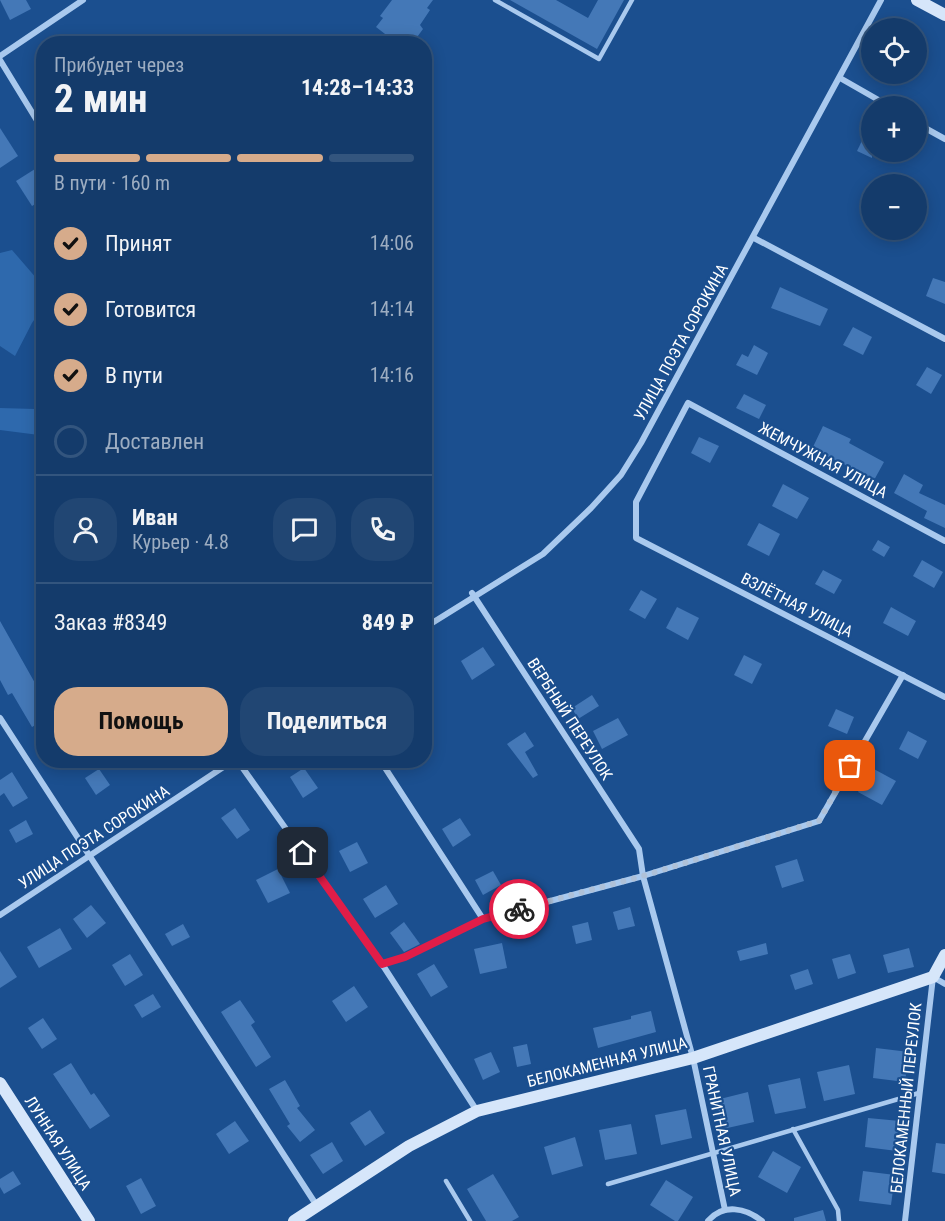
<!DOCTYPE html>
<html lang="ru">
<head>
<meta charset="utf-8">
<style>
	body { margin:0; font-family:"Roboto Condensed",sans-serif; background:#214673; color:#f1f3f6; height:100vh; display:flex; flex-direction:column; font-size:22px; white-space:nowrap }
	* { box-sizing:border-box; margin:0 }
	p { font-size:20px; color:#9dadc1 }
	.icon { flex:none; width:33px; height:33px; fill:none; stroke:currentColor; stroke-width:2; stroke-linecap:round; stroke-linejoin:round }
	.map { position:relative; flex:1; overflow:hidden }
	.panel { position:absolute; left:36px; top:36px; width:396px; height:732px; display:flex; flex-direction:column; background:#143b6b; border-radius:24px; box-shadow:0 3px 15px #0003,0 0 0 2px #33557e }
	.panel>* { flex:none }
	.controls { position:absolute; left:861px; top:18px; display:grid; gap:12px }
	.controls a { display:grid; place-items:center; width:66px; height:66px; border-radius:50%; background:#143b6b; box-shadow:0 3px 15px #0003,0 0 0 2px #33557e; font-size:30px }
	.pin { position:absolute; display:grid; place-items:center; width:51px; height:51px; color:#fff; margin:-26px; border-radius:12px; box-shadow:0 3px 9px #0006 }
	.courier { position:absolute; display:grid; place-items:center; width:60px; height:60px; margin:-30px; border:4px solid #e11d48; border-radius:50%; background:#fff; color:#222; box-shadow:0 2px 8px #0007 }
	.summary em { font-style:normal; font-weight:700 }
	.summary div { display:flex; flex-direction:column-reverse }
	.summary { display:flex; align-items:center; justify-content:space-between; height:102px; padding:0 18px }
	h1 { font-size:39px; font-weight:700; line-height:45px }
	.bar { display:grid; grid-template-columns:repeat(4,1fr); gap:9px 6px; align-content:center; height:72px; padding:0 18px }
	.bar i { height:8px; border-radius:4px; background:#33557e }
	.bar .active { background:#d6ab8b }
	.bar p { grid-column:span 4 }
	.line { display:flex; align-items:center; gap:15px; padding:0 18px; border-top:2px solid #33557e }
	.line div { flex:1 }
	.round { display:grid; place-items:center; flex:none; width:63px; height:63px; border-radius:24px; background:#214673 }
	ol { padding:0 18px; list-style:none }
	li { display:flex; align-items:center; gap:18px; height:66px }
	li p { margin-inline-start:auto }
	li .icon { padding:6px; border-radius:50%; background:#d6ab8b; color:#111; stroke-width:4 }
	li:last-child { color:#9dadc1 }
	li i { width:33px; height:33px; border:3px solid #33557e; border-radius:50% }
	.action { display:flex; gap:12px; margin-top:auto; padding:12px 18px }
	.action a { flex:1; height:69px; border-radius:24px; background:#d6ab8b; color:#111; font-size:24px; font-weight:700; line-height:69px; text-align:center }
	.action a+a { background:#214673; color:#f1f3f6 }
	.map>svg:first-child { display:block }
</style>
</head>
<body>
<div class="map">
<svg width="945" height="1221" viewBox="0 0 945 1221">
	<rect width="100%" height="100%" fill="#1b4f8f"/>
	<!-- green -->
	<g fill="#2e69ad">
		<polygon points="12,250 44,287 43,307 32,323 15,356 0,346 0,253"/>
		<polygon points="0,408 35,409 43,411 43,438 39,435 0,430"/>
	</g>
	<!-- building -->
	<g fill="#4478b7">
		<polygon points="0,0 26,0 31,9 10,20"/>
		<polygon points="392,0 433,0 427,8 430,10 420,25 423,29 412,44 398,44 376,27 383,18 380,16"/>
		<polygon points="510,0 556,0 588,18 598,0 624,0 597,49"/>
		<polygon points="872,120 872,158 857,151"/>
		<polygon points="0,128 18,156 0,168"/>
		<polygon points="35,169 44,183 44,199 32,206 16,181"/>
		<polygon points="933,278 945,282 945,304 926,296"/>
		<polygon points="780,287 828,309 820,326 771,308"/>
		<polygon points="853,327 872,337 863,355 843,345"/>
		<polygon points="754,345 768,353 757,375 736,365 742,354 748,357"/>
		<polygon points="927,367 942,375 931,394 916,385"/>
		<polygon points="744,394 766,405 759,419 736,408"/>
		<polygon points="823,426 851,439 849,443 884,462 873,482 850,467 812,449"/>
		<polygon points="699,437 719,446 710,463 691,453"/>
		<polygon points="904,474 923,485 919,493 945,505 945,528 924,518 927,511 894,493"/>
		<polygon points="783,484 809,498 797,519 772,506"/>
		<polygon points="759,523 780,534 769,556 747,545"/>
		<polygon points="878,540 890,547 884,557 872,550"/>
		<polygon points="922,560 943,572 934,588 913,576"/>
		<polygon points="823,570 842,580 834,594 815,584"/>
		<polygon points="641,590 657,599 645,619 629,610"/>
		<polygon points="677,607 699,618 688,640 666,628"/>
		<polygon points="891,607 916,621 908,636 883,623"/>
		<polygon points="0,621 44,699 44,720 32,727 12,693 8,695 0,680"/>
		<polygon points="483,647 495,665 472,680 461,661"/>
		<polygon points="744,655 762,664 752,684 734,675"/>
		<polygon points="592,695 599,706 578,719 572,708"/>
		<polygon points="836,709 854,717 847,734 828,726"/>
		<polygon points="618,718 628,735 602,749 593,731"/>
		<polygon points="908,731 927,741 918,759 899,749"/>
		<polygon points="525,732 534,746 525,752 538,775 533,778 507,744"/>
		<polygon points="304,768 318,788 303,798 290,777"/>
		<polygon points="872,768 896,781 882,805 858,792"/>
		<polygon points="99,769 110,785 96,795 85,778"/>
		<polygon points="12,772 28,798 13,807 4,793 0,796 0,780"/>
		<polygon points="235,808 250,830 237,839 221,818"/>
		<polygon points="460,818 471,835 453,847 442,829"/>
		<polygon points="26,820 33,834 16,843 9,830"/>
		<polygon points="357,842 368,863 350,872 339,851"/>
		<polygon points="797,859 804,881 782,888 775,866"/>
		<polygon points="278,869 290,893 268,903 256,880"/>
		<polygon points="493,871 501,885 483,895 475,880"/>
		<polygon points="386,885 398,904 375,918 363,899"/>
		<polygon points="91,905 106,923 87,938 73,919"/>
		<polygon points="630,907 635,926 618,930 613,912"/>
		<polygon points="404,922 420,944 404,952 390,933"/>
		<polygon points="588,922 592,940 576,944 572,926"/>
		<polygon points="183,924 190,937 172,946 165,934"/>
		<polygon points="60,928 72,949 39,968 27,947"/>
		<polygon points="502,943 507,968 480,974 474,949"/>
		<polygon points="766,943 768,954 740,961 737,951"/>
		<polygon points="909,948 914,967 888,973 883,955"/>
		<polygon points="0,951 17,977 0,988"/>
		<polygon points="130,954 143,975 125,986 112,965"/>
		<polygon points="850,954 856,973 838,979 832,959"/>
		<polygon points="434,964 448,987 431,997 417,974"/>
		<polygon points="808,969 813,984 795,990 790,975"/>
		<polygon points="354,986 368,1007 346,1022 332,1001"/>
		<polygon points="153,994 161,1007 142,1018 134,1005"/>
		<polygon points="240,1000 255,1022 251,1025 271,1057 256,1067 221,1012"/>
		<polygon points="651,1011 656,1032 598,1048 593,1028 631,1019 631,1016"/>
		<polygon points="43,1018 57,1039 42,1049 28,1028"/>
		<polygon points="527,1044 531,1064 517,1067 513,1047"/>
		<polygon points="876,1048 909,1052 905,1082 873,1078"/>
		<polygon points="491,1052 500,1072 483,1080 474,1059"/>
		<polygon points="71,1063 91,1095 94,1093 110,1116 90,1129 53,1074"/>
		<polygon points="849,1065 855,1094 824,1101 817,1072"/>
		<polygon points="800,1078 806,1108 775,1114 768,1085"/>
		<polygon points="285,1080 300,1106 297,1108 315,1130 300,1142 287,1126 290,1124 269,1089"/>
		<polygon points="748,1092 754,1122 723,1129 716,1100"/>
		<polygon points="686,1109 692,1138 661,1145 655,1115"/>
		<polygon points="370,1110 385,1133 365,1146 350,1123"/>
		<polygon points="868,1118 900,1121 897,1151 865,1147"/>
		<polygon points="235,1121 249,1141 229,1154 216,1134"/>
		<polygon points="631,1124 637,1154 605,1160 599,1130"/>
		<polygon points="575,1137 583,1166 552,1175 544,1147"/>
		<polygon points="332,1142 343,1161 323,1174 310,1155"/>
		<polygon points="936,1143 945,1144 945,1174 932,1172"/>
		<polygon points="773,1151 801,1167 787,1193 758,1177"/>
		<polygon points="13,1171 21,1184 4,1194 0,1187 0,1179"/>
		<polygon points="863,1171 895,1175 891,1205 859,1201"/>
		<polygon points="493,1174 519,1217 512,1221 486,1221 467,1189"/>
		<polygon points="141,1178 156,1206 141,1214 126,1186"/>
		<polygon points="666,1180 693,1197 678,1221 675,1221 650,1205"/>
		<polygon points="823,1210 826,1221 794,1221 794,1218"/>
	</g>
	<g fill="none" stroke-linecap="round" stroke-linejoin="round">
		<!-- lane -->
		<g stroke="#a9c9ee" stroke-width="4.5">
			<polyline points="495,0 599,59 632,0"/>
			<polyline points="793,1129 838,1210 839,1221"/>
			<polyline points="446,1181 470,1221"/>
			<polyline points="608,1184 919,1093"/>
		</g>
		<!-- street -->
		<g stroke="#a9c9ee" stroke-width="6">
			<polyline points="0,56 83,0"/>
			<polyline points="0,60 44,132"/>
			<polyline points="840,78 889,106"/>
			<polyline points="916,123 945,139"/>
			<polyline points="754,238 945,339"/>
			<polyline points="945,541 688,403 636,502 636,538 945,697"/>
			<polyline points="472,593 639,849 643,876 693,1058 725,1210"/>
			<polyline points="424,628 543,554 591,508 621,475 641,443 881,0"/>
			<polyline points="0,718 317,1206"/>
			<polyline points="237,760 382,964 477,1111"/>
			<polyline points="380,760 483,919"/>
			<polyline points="0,915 234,760"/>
			<polyline points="382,964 405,957 483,919 643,876 819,821 903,675"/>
			<path d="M 708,1221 C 723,1203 746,1208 762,1221"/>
			<polyline points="905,1221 933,977 945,984"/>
		</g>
		<!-- secondary -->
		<g stroke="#d6e6fa" stroke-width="12">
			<polyline points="917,0 945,15"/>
			<polyline points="0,1083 89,1221"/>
			<polyline points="294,1221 409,1146 477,1111 693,1058 933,977 945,955"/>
		</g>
	</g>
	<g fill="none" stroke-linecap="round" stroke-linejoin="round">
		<!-- done -->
		<polyline stroke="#afc1d8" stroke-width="6" stroke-dasharray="0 10.8" points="519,909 643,876 819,821 850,766"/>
		<!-- route -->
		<polyline stroke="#e11d48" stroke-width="8" points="303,853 382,964 405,957 483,919 519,909"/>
	</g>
	<g text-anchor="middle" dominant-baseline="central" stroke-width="4.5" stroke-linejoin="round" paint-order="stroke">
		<!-- street labels -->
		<g font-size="16" fill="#fff" stroke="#1b4f8f">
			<text transform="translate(681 342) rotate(-61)">УЛИЦА ПОЭТА СОРОКИНА</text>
			<text transform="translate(823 460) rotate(28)">ЖЕМЧУЖНАЯ УЛИЦА</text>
			<text transform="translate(797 605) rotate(27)">ВЗЛЁТНАЯ УЛИЦА</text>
			<text transform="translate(570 719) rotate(57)">ВЕРБНЫЙ ПЕРЕУЛОК</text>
			<text transform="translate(94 837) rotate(-33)">УЛИЦА ПОЭТА СОРОКИНА</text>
			<text transform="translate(607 1062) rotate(-14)">БЕЛОКАМЕННАЯ УЛИЦА</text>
			<text transform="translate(906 1098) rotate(-84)">БЕЛОКАМЕННЫЙ ПЕРЕУЛОК</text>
			<text transform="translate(722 1131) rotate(78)">ГРАНИТНАЯ УЛИЦА</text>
			<text transform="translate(58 1143) rotate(57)">ЛУННАЯ УЛИЦА</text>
		</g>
	</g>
</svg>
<div class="controls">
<a><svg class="icon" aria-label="locate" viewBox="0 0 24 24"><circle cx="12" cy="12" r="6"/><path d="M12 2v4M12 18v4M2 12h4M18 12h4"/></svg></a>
<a>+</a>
<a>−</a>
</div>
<div class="pin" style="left:850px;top:766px;background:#ea580c"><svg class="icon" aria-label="bag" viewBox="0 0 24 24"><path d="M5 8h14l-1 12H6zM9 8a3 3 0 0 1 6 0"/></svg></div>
<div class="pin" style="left:303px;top:853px;background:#1f2937"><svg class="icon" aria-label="home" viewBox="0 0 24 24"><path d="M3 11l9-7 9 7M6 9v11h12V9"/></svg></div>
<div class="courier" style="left:519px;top:909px"><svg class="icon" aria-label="bike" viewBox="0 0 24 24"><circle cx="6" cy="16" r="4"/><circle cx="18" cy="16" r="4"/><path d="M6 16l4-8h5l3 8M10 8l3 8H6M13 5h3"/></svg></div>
<section class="panel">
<div class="summary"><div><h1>2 мин</h1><p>Прибудет через</p></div><em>14:28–14:33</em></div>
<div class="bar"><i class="active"></i><i class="active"></i><i class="active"></i><i></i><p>В пути · 160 m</p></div>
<ol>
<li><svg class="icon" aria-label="check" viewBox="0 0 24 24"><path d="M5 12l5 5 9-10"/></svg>Принят<p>14:06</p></li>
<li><svg class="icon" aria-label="check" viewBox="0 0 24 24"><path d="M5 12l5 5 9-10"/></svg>Готовится<p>14:14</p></li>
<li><svg class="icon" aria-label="check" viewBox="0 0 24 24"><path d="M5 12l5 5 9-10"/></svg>В пути<p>14:16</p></li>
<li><i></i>Доставлен</li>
</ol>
<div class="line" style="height:108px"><a class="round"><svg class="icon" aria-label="person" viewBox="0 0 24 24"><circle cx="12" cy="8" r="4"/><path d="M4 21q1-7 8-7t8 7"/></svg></a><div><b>Иван</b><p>Курьер · 4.8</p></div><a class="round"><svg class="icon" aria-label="chat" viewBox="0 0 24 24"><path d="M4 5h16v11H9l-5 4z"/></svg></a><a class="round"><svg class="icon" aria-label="phone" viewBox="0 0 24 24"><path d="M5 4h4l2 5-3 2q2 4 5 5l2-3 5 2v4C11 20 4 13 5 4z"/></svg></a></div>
<div class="line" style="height:78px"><div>Заказ #8349</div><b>849 ₽</b></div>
<div class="action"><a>Помощь</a><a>Поделиться</a></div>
</section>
</div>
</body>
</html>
